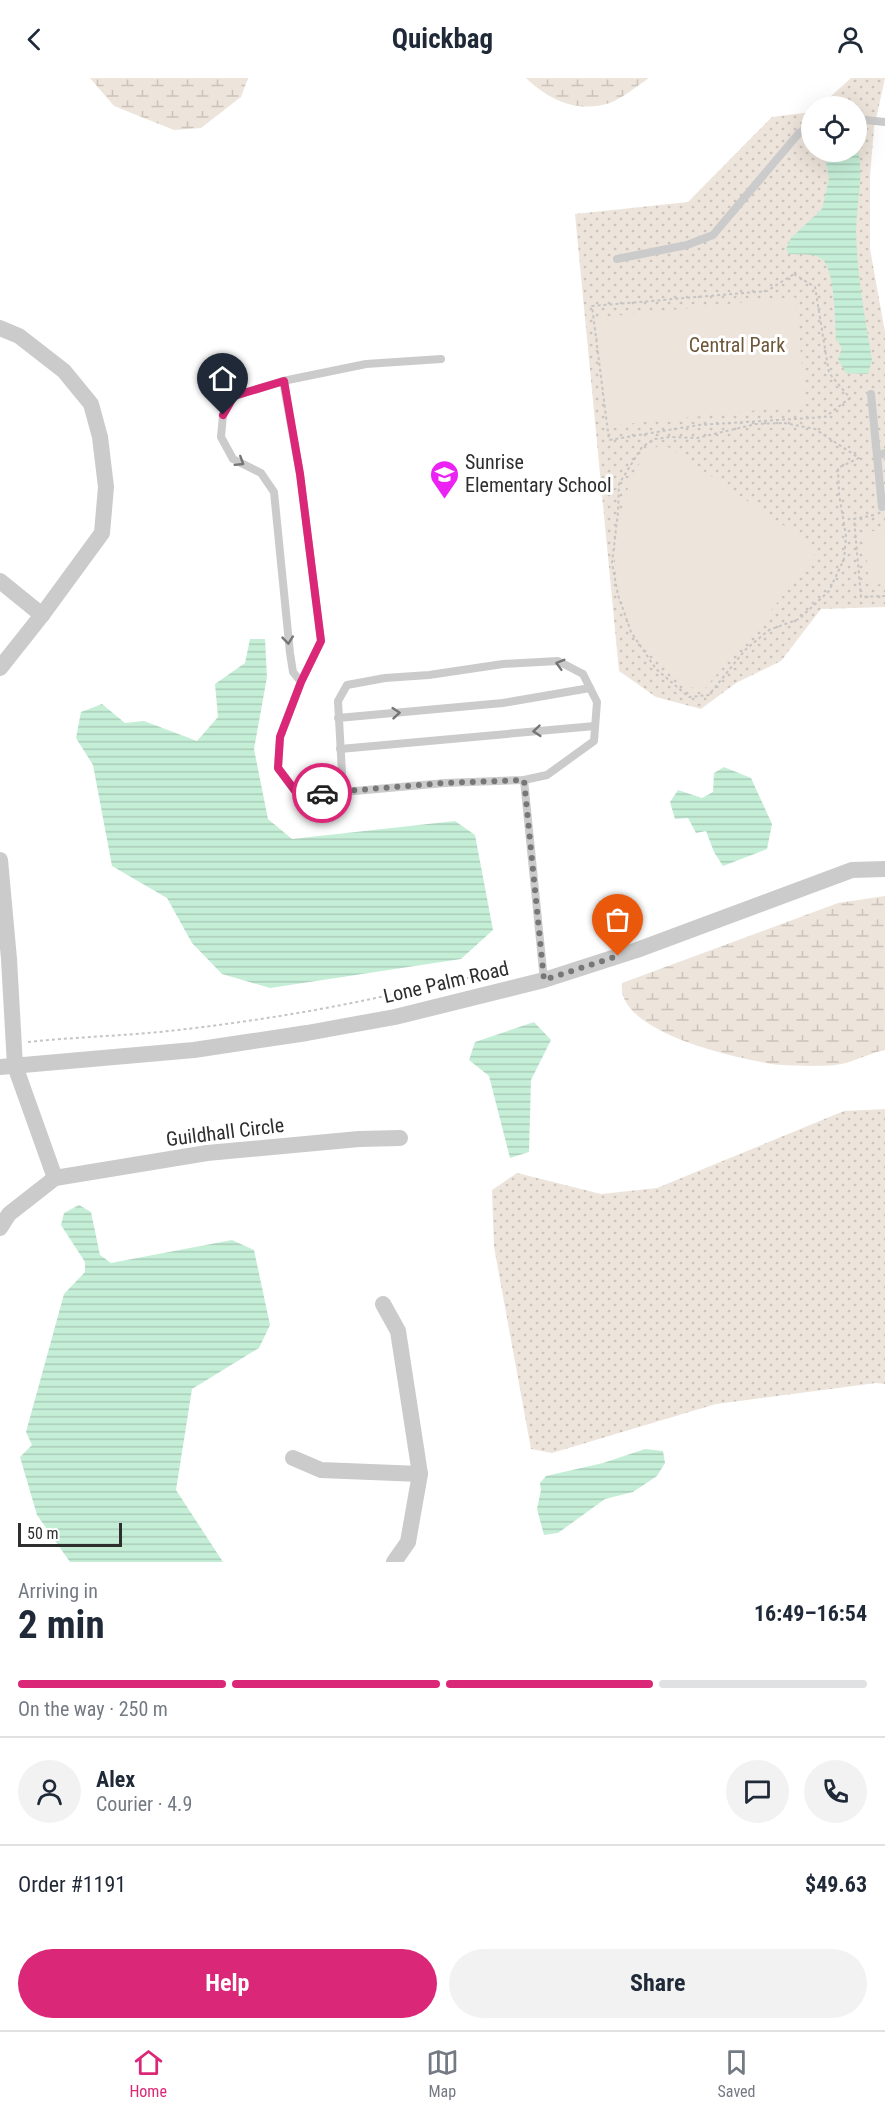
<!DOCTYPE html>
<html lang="en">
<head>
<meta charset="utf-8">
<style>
	body { margin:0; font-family:"Roboto Condensed",sans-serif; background:#f2f2f3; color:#1f2937; height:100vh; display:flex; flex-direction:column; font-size:22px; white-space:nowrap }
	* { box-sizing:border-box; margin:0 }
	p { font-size:20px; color:#747a83 }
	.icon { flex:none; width:33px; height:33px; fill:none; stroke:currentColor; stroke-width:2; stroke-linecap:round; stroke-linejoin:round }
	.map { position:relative; height:1484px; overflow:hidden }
	.panel { display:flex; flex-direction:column; background:#fff; flex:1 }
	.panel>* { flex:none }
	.buttons { position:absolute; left:801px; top:18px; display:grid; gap:12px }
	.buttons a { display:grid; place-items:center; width:66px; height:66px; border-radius:50%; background:#fff; box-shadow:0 6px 24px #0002; font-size:30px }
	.scale { position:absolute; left:18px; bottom:15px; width:104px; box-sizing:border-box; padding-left:6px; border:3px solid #2e2e2e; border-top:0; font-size:16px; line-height:21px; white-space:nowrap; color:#2e2e2e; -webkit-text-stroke:4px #fff; paint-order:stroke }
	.pin { position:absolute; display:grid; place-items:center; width:51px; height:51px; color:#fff; margin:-62px -26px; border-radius:50% 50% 50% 0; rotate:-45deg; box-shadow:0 0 6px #0007 }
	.pin .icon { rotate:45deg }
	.courier { position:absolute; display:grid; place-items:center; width:60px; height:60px; margin:-30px; border:4px solid #db2777; border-radius:50%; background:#fff; color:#222; box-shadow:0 2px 8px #0007 }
	.summary em { font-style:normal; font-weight:700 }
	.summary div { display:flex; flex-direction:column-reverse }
	.summary { display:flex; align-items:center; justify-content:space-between; height:102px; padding:0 18px }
	h1 { font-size:39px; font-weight:700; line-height:45px }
	.bar { display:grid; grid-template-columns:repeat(4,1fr); gap:9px 6px; align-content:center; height:72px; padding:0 18px }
	.bar i { height:8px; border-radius:4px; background:#e0e1e3 }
	.bar .selected { background:#db2777 }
	.bar p { grid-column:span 4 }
	.line { display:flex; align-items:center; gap:15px; padding:0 18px; border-top:2px solid #e0e1e3 }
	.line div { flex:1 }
	.round { display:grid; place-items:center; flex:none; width:63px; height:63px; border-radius:32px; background:#f2f2f3 }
	.cta { display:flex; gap:12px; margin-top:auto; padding:12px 18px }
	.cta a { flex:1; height:69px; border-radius:36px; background:#db2777; color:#fff; font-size:24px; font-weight:700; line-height:69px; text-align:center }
	.cta a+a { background:#f2f2f3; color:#1f2937 }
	header { display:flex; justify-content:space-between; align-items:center; height:78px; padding:0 18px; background:#fff; font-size:27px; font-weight:700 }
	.tabs { display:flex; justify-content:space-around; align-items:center; height:84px; border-top:2px solid #e0e1e3; background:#fff; font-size:16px; color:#747a83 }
	.tabs a { display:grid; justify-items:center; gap:3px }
	.tabs .selected { color:#db2777 }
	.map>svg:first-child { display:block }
</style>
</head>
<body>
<header><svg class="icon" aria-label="back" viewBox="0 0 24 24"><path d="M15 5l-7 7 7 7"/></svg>Quickbag<svg class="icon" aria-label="person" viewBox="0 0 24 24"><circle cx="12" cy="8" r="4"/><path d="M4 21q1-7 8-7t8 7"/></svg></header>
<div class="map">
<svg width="885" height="1484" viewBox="0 0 885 1484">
	<defs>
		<pattern id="grass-dots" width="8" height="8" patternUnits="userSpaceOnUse" patternTransform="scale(1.5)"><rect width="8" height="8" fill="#ede4db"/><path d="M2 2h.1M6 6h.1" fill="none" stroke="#ccc4bc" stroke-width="1.8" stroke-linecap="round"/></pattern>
		<pattern id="wetland-marsh" width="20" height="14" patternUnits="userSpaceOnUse" patternTransform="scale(1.5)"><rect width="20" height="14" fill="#ede4db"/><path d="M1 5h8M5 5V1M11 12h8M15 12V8" fill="none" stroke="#ccc4bc"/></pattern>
		<pattern id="water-rules" width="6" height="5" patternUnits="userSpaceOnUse" patternTransform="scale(1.5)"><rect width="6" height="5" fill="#c5eed7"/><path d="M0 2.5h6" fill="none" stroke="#aaccb9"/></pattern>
	</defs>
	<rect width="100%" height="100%" fill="#fff"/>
	<!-- grass -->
	<g fill="url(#grass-dots)">
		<polygon points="851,0 885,0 874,50 870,98 870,171 885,254 885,529 821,531 781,583 736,605 701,631 656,619 619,593 575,136 688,124 772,39 811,34 812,74 856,74 856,28 820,28"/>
		<polygon points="885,1031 885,1306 876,1305 716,1326 552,1375 531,1371 494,1169 492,1112 517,1095 601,1116 657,1110 844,1033"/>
	</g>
	<!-- wetland -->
	<g fill="url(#wetland-marsh)">
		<polygon points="90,0 248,0 241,19 201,50 174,52 114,28"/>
		<path d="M 526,0 L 649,0 C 637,8 623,20 610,25 C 577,35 550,23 526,0 Z"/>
		<path d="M 885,818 L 885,972 C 870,975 856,983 841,986 C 830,989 784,988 772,986 C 736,980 615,954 622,905 L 838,825 Z"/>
	</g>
	<!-- pitch -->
	<g fill="#ede4db">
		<polygon points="795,219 806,327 607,348 595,240"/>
		<path d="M 662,365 L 814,468 L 814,481 L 701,615 C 677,599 652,583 636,558 C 626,543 616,503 615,484 C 613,458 626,404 641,383 C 646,376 655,371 662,365 Z"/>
		<polygon points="885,452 885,506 869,507 864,454"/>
	</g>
	<!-- water -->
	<g fill="url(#water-rules)">
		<path d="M 857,68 C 865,96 856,126 856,155 C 857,198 865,240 872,282 L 868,296 L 846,295 L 838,281 L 842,270 L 836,261 C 835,244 835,191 822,181 C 814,175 799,177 789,176 L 786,171 L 791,160 L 822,131 L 829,101 L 825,79 L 828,74 L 856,74 Z"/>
		<polygon points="250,561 265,561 267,599 254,671 268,741 292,761 455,743 475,757 493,852 461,881 270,910 222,896 192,865 167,820 112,788 93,687 76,660 81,634 102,626 125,645 144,643 197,663 218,639 215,606 245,585"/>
		<polygon points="724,689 751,700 772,746 767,771 723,788 714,774 706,753 696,755 688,740 675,741 670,724 678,712 702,720 713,714 714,695"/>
		<polygon points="534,944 551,962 531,1002 529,1074 510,1080 489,998 469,982 475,964"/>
		<polygon points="79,1127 91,1134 100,1177 111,1185 232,1162 254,1172 270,1247 259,1270 192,1311 176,1412 223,1484 70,1484 37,1437 20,1379 32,1367 26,1354 64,1216 85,1194 85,1184 61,1147 64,1135"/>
		<polygon points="645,1371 663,1373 665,1385 657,1398 633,1414 605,1421 558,1455 544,1457 537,1431 541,1412 540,1405 546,1398 603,1385"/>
	</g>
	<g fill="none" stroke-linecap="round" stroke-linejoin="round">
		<!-- path -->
		<g stroke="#c5c5c5" stroke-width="2" stroke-dasharray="3 3" stroke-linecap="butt">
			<polygon points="794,196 815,209 829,295 850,320 825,339 699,347 609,362 592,228 767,213"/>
			<polygon points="784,345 815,351 859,380 838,390 839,416 846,458 844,481 829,513 799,541 769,552 745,572 709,617 689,619 656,591 631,554 618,517 612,485 618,434 619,406 642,369 655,361 670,359 697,360 756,346"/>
			<polyline points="874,437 854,441 861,519 885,518"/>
			<path d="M 28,964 C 75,959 122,958 169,953 C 250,944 331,931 411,912 C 442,905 478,901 507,886"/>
		</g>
		<!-- service -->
		<g stroke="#cbcbcb" stroke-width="8">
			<polyline points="856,41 885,44"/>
			<polyline points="617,181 687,167 713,157 799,55 812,46"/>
			<polyline points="283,303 366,286 441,281"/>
			<polyline points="871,316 877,378 885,375"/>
			<polyline points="877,378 882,429"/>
			<polyline points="301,604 293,594 290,575 274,414 261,395 233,381 221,359 223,337 234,318 283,303 300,396 321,563 301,604 280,659 278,690 296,714 321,716 445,705 524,702 547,697 594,663 597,624 590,610"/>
			<polyline points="338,640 503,625 590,610 583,596 558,583 503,586 429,597 385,600 347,607 338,623 343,713"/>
			<polyline points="340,671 595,648"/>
			<polyline points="524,702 544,902"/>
		</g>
		<!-- minor -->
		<g stroke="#cbcbcb" stroke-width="16">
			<polyline points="0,250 19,258 64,293 91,326 100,359 106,409 102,455 42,537 0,590"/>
			<polyline points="0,503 42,537"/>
			<polyline points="0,782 9,881 15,988 55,1100"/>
			<polyline points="0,989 194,972 307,955 395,939 544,902 637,872 852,792 885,791"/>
			<polyline points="0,1150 9,1136 55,1100 207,1075 359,1061 400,1060"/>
			<polyline points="383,1226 398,1253 420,1396 408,1464 394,1484"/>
			<polyline points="293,1380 321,1392 420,1396"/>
		</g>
	</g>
	<!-- one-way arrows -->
	<defs><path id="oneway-chevron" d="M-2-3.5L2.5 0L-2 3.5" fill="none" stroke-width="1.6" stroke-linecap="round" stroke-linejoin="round" transform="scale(1.5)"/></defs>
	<g stroke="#757575">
		<use href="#oneway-chevron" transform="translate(240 384) rotate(32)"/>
		<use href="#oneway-chevron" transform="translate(288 562) rotate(84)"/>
		<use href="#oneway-chevron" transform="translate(560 586) rotate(-164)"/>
		<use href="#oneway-chevron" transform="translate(396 635) rotate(-5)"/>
		<use href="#oneway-chevron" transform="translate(537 653) rotate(175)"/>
	</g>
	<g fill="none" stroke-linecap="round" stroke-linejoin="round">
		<!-- done -->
		<polyline stroke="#777" stroke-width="6" stroke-dasharray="0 10.8" points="322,715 445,705 524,702 544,902 618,878"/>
		<!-- route -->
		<polyline stroke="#db2777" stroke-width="8" points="223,337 234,318 284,303 300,396 321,563 301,604 280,659 278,690 296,714 322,715"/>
	</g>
	<!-- icons -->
	<defs>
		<symbol id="school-pin" viewBox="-11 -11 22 30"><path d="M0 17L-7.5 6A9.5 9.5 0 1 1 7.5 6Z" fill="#eb22f3" stroke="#fff"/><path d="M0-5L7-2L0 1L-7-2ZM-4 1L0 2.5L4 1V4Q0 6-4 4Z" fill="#fff"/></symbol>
	</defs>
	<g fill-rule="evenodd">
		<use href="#school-pin" x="428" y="380" width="33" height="45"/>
	</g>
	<g text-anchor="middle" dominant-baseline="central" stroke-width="6" stroke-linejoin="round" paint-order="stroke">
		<!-- park labels -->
		<g font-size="20" fill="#6e5738" stroke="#fff">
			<text x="737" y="267">Central Park</text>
		</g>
		<!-- poi labels -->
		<g font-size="20" fill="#2e2e2e" stroke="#fff" text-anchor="start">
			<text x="465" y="384">Sunrise<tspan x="465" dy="23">Elementary School</tspan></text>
		</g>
		<!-- street labels -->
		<g font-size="20" fill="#2e2e2e" stroke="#fff">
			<text transform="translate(446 904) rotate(-13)">Lone Palm Road</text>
			<text transform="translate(225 1054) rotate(-7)">Guildhall Circle</text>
		</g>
	</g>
</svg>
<div class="buttons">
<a><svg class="icon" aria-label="locate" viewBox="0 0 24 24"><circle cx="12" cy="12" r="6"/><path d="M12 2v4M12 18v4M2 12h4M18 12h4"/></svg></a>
</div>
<div class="scale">50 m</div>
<div class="pin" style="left:618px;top:878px;background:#ea580c"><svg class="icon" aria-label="bag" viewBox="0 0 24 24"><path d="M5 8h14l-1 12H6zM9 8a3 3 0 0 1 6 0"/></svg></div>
<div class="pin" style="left:223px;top:337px;background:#1f2937"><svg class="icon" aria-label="home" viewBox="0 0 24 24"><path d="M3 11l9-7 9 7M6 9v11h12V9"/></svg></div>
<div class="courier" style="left:322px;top:715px"><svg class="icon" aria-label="car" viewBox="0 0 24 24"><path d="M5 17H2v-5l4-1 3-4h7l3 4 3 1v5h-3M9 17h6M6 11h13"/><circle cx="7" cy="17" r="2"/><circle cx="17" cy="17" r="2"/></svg></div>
</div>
<section class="panel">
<div class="summary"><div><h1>2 min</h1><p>Arriving in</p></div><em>16:49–16:54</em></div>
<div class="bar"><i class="selected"></i><i class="selected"></i><i class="selected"></i><i></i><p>On the way · 250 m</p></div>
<div class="line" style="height:108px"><a class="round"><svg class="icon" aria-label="person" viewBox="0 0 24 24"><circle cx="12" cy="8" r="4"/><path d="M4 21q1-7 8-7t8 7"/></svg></a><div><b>Alex</b><p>Courier · 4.9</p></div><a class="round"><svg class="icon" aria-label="chat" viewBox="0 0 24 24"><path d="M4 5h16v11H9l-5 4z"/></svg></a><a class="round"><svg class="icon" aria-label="phone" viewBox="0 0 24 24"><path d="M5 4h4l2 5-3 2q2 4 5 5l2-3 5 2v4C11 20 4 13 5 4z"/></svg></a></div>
<div class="line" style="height:78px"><div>Order #1191</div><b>$49.63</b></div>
<div class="cta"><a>Help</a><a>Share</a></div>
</section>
<nav class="tabs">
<a class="selected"><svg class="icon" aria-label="home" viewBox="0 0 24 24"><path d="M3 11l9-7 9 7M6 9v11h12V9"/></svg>Home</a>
<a><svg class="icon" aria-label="map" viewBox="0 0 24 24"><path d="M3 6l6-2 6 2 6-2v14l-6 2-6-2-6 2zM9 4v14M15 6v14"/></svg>Map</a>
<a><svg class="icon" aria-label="saved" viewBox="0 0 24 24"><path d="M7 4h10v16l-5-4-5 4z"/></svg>Saved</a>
</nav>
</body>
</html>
